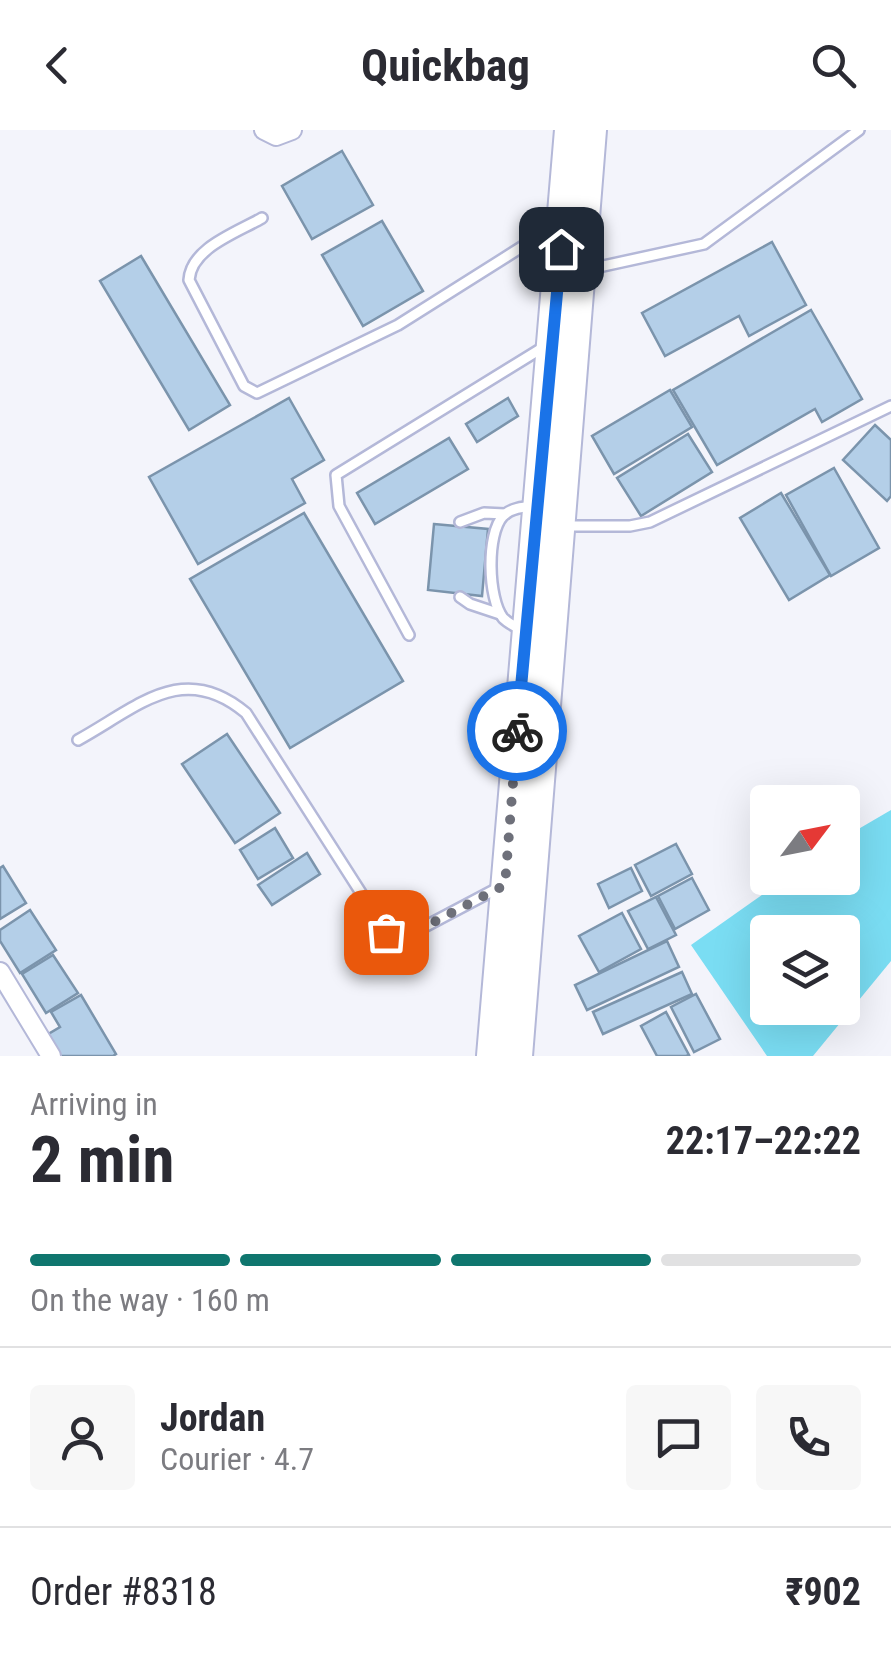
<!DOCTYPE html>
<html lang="en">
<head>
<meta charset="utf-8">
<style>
	body { margin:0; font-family:"Roboto Condensed",sans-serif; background:#f7f7f7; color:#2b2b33; height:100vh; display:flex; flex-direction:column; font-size:38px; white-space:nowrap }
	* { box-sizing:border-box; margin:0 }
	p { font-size:32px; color:#7c7c81 }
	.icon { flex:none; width:55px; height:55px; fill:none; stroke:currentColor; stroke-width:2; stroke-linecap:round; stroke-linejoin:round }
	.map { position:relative; height:926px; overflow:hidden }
	.drawer { display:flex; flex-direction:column; background:#fff; flex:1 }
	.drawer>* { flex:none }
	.needle { width:65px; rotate:58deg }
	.controls { position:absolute; left:750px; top:655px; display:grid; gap:20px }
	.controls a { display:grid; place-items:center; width:110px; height:110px; border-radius:10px; background:#fff; box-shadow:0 10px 40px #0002; font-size:50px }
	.pin { position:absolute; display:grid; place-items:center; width:85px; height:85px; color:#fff; margin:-42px; border-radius:20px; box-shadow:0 5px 15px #0006 }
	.courier { position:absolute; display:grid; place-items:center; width:100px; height:100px; margin:-50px; border:8px solid #1a73e8; border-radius:50%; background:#fff; color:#222; box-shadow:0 2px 12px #0007 }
	.summary em { font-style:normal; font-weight:700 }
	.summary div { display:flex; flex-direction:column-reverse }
	.summary { display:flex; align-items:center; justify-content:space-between; height:170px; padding:0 30px }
	h1 { font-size:65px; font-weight:700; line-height:75px }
	.bar { display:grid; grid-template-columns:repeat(4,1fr); gap:15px 10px; align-content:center; height:120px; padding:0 30px }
	.bar i { height:12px; border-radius:8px; background:#e1e1e2 }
	.bar .active { background:#0f766e }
	.bar p { grid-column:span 4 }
	.line { display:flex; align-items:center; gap:25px; padding:0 30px; border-top:2px solid #e1e1e2 }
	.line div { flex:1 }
	.round { display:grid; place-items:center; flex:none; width:105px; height:105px; border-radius:10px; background:#f7f7f7 }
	header { display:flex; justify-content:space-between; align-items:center; height:130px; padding:0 30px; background:#fff; font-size:45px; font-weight:700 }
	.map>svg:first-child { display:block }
</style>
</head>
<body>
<header><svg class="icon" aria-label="back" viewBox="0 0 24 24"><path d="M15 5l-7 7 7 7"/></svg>Quickbag<svg class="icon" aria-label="search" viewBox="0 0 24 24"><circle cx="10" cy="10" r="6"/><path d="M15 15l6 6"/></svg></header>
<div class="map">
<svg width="891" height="926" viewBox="0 0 891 926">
	<rect width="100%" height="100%" fill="#f3f4fb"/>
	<!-- water -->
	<path fill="#7addf3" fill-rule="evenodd" d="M 891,680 L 891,831 L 813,926 L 767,926 L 691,815 L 786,748 L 842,748 L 843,708 ZM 768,802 L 842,802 L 842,878 L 768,878 Z"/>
	<!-- building -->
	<g fill="#b4cfe8" stroke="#7b94ac" stroke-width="2.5">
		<polygon points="342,21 373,75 312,109 282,56"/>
		<polygon points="382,91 423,161 363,196 322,125"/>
		<polygon points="772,112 806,175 749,206 739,186 665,226 642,183"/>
		<polygon points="141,126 230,275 189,300 100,151"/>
		<polygon points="811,180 862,269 822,292 815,279 717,335 673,260"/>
		<polygon points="670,260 692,297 614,344 592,306"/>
		<polygon points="289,268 324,330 292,349 305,373 198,434 149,347"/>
		<polygon points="508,268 518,286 477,312 466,294"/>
		<polygon points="875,295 891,310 891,366 887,371 843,330"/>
		<polygon points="688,304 712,342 641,386 617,348"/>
		<polygon points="449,308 468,339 375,394 357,363"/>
		<polygon points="834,338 879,418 831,446 786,365"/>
		<polygon points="781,363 830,445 789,470 740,388"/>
		<polygon points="304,383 403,551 290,618 190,449"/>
		<polygon points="434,394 488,399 482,466 428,460"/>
		<polygon points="227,604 280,683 235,713 182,634"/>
		<polygon points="275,698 293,728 258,749 240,720"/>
		<polygon points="676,714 692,744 651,766 635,735"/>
		<polygon points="307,723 320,744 272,775 258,755"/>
		<polygon points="3,736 26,773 0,789 0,738"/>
		<polygon points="631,738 642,761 609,778 598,754"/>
		<polygon points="692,748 709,780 675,799 658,766"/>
		<polygon points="656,767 676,805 648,819 628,781"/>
		<polygon points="30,780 56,820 20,843 0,811 0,800"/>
		<polygon points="622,783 641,819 599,842 579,806"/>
		<polygon points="667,811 679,837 587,880 575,855"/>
		<polygon points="53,825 78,863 46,883 22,844"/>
		<polygon points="682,842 692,864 603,904 593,882"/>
		<polygon points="696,864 720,909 694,922 671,877"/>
		<polygon points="81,865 116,924 113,926 57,926 45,906 60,897 51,882"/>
		<polygon points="666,882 689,925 686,926 657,926 641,896"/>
	</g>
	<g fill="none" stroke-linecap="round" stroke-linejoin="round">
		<defs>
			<g id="service">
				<path d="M 262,88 C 236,103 191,118 189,150 L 244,256 L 257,263 L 398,195 L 555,96"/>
				<polyline points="585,140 704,114 859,0"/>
				<polyline points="460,392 484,383 505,384"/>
				<polyline points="563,396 630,396 650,392 891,276"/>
				<polyline points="460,467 470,474 500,484"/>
				<path d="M 524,501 C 516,497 509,494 503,488 C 488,469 486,404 503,386 C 511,378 523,377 534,376"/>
				<polyline points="409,505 339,376 336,345 547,215"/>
				<path d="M 78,610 C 138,577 183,530 246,583 L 386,802 L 398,807 L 409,805 L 498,758"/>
			</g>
			<g id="minor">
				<polyline points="264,0 276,6 292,0"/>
				<polyline points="0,842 51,926"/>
			</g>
			<g id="primary">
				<polyline points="491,926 569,0"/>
				<polyline points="518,926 592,0"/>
			</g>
		</defs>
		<!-- service casing -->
		<use href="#service" stroke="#b4b8d8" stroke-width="14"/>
		<!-- minor casing -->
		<use href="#minor" stroke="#b4b8d8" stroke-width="22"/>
		<!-- primary casing -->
		<use href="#primary" stroke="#b4b8d8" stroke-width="32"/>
		<!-- service -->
		<use href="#service" stroke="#fff" stroke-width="9"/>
		<!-- minor -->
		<use href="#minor" stroke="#fff" stroke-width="18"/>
		<!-- primary -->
		<use href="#primary" stroke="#fff" stroke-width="28"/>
	</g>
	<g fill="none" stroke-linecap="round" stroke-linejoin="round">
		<!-- done -->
		<polyline stroke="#6e707a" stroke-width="10" stroke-dasharray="0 18" points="386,802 398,807 409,805 505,755 517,601"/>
		<!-- route -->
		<polyline stroke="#1a73e8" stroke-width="12" points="517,601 561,119"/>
	</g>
</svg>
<div class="controls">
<a><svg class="needle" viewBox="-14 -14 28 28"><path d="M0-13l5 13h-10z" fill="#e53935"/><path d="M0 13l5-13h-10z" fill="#7c7c81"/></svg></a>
<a><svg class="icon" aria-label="layers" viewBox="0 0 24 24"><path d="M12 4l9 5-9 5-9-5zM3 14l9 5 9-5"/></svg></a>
</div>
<div class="pin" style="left:386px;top:802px;background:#ea580c"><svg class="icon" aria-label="bag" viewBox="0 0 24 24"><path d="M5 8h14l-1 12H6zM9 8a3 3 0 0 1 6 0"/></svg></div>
<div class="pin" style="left:561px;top:119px;background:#1f2937"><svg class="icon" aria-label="home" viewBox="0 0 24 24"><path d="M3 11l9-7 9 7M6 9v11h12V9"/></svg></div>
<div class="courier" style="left:517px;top:601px"><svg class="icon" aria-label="bike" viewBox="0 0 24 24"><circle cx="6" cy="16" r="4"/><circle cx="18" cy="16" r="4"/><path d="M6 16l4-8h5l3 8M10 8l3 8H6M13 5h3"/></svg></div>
</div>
<section class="drawer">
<div class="summary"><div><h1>2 min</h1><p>Arriving in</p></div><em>22:17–22:22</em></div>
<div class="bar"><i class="active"></i><i class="active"></i><i class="active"></i><i></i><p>On the way · 160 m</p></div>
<div class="line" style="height:180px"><a class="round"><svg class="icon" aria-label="person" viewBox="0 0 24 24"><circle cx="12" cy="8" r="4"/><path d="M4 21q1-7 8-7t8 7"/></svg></a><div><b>Jordan</b><p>Courier · 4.7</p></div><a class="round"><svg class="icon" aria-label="chat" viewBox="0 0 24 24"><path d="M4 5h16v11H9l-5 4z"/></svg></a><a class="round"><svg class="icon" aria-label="phone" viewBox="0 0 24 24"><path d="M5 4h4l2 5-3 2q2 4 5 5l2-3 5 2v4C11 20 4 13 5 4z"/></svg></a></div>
<div class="line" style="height:130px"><div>Order #8318</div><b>₹902</b></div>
</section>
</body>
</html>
